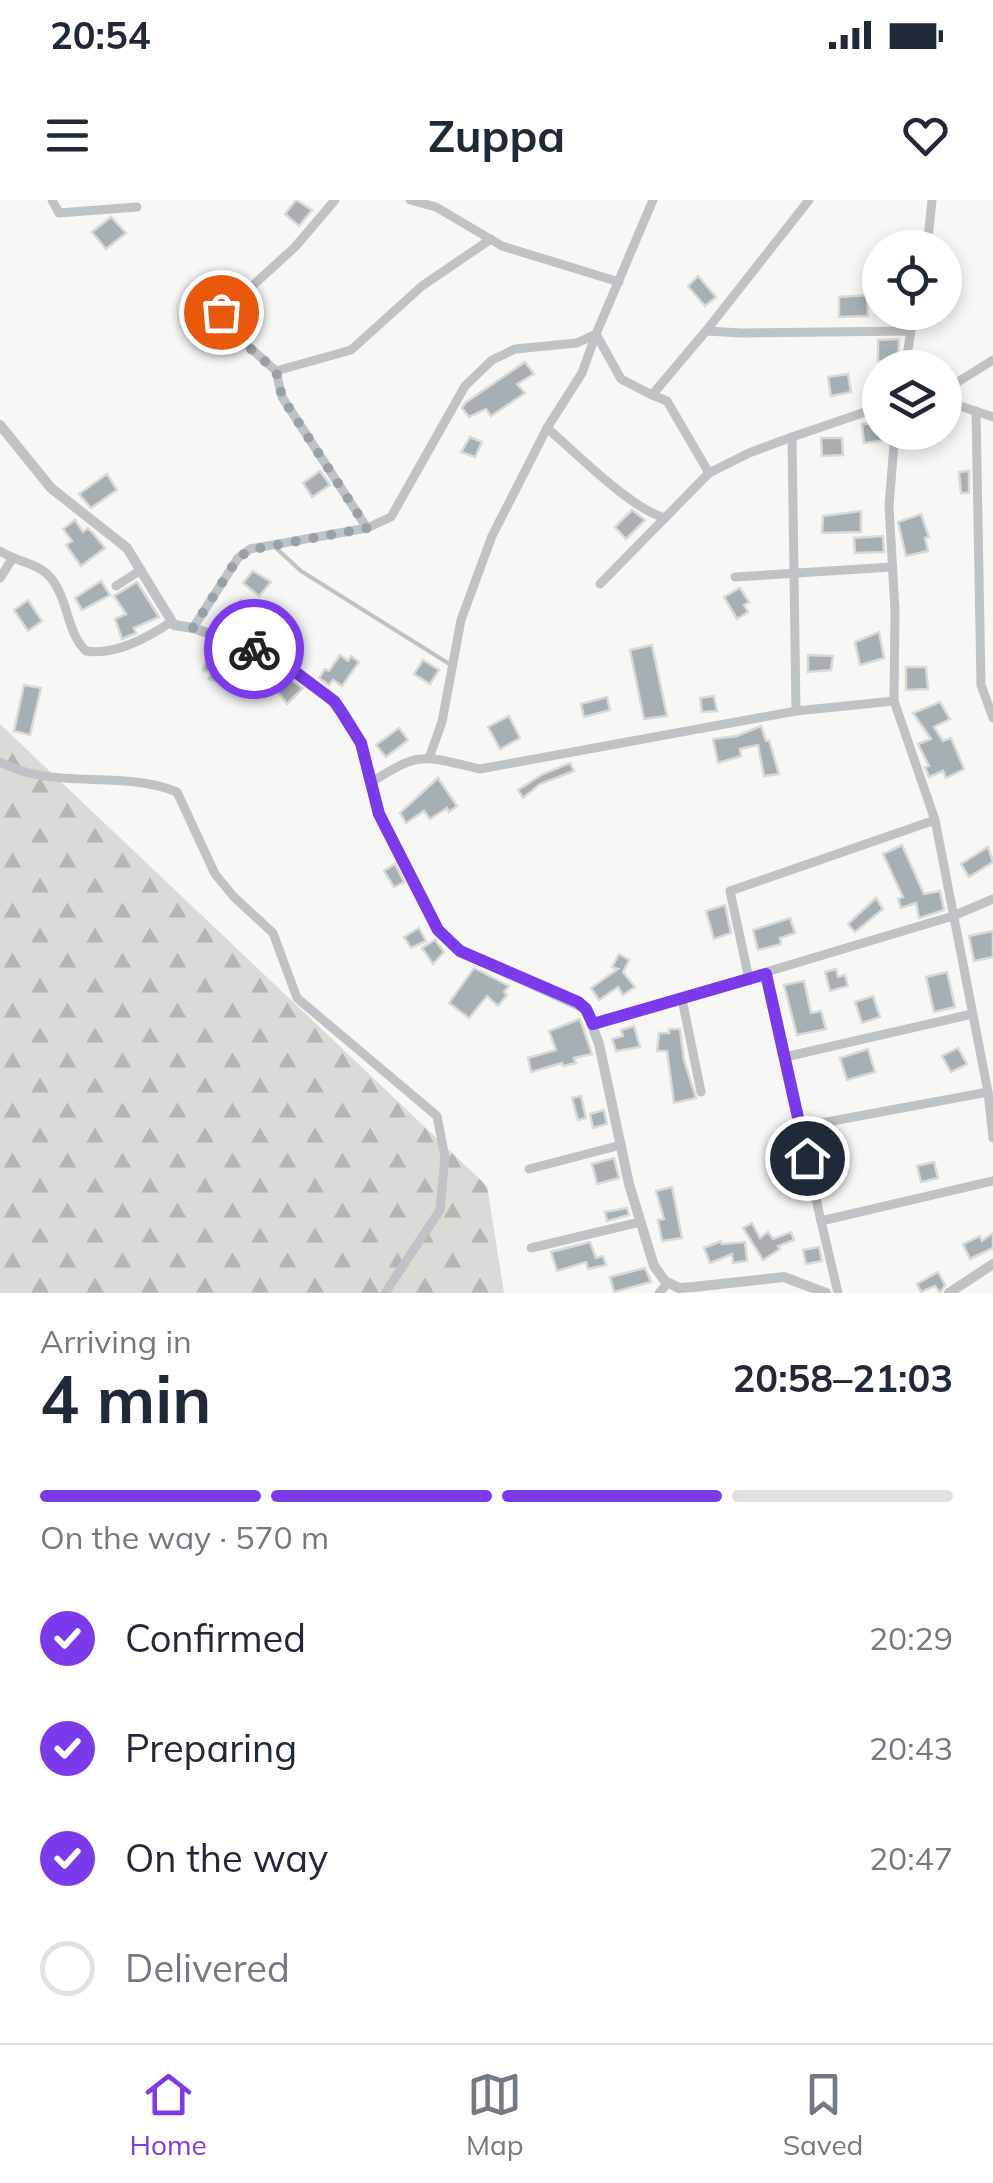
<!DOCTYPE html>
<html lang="en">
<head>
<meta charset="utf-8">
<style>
	body { margin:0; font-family:Mulish,sans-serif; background:#f6f6f7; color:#1f2937; height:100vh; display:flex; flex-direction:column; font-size:38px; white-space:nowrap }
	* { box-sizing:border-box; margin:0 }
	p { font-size:32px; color:#747a83 }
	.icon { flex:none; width:55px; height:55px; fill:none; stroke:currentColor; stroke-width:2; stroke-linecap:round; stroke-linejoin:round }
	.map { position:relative; height:1093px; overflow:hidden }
	.panel { display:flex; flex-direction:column; background:#fff; flex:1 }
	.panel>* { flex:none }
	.tools { position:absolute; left:862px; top:30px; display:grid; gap:20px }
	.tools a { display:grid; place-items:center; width:100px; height:100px; border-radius:50%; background:#fff; box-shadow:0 5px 15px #0003; font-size:50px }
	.pin { position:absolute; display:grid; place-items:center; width:85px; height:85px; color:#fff; margin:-42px; border:5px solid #fff; border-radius:50%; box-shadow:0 2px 10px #0007 }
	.courier { position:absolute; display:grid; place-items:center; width:100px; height:100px; margin:-50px; border:8px solid #7c3aed; border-radius:50%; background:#fff; color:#222; box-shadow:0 2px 12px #0007 }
	.headline em { font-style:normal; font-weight:700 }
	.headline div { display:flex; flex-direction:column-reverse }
	.headline { display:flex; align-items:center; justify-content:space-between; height:170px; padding:0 40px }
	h1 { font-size:65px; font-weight:700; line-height:75px }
	.bar { display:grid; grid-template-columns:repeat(4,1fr); gap:15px 10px; align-content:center; height:120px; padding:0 40px }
	.bar i { height:12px; border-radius:8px; background:#e0e1e3 }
	.bar .selected { background:#7c3aed }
	.bar p { grid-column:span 4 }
	ol { padding:0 40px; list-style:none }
	li { display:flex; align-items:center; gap:30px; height:110px }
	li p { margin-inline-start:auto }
	li .icon { padding:10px; border-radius:50%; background:#7c3aed; color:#fff; stroke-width:4 }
	li:last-child { color:#747a83 }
	li i { width:55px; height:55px; border:5px solid #e0e1e3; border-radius:50% }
	.status { display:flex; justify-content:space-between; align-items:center; height:70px; padding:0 50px; background:#fff; direction:ltr }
	.status svg { height:28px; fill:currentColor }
	header { display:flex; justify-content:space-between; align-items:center; height:130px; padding:0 40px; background:#fff; font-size:45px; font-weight:700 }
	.tab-bar { display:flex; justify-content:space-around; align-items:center; height:140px; border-top:2px solid #e0e1e3; background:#fff; font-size:28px; color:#747a83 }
	.tab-bar a { display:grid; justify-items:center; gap:5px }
	.tab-bar .selected { color:#7c3aed }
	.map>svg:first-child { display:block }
</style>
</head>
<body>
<div class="status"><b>20:54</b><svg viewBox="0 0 49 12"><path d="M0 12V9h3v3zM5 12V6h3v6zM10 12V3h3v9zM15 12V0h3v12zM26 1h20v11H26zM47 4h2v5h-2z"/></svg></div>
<header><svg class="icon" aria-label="menu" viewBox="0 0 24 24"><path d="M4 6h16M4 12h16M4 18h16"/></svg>Zuppa<svg class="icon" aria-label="heart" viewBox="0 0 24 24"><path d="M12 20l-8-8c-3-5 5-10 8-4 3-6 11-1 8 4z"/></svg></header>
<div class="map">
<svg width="993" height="1093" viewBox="0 0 993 1093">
	<defs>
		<pattern id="forest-firs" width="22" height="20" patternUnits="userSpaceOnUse" patternTransform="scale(2.5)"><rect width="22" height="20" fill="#d8dcd4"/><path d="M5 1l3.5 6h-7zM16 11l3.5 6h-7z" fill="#b3b7b1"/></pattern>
	</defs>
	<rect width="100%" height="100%" fill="#f7f7f5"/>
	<!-- forest -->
	<polygon fill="url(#forest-firs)" points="0,524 487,986 504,1093 0,1093"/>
	<!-- building -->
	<g fill="#a6afb4" stroke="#d9d9d7" stroke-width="2.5">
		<polygon points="296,0 312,10 299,26 285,14"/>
		<polygon points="111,17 126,33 106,49 92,32"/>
		<polygon points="698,76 716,97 705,106 688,86"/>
		<polygon points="867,95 868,116 839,117 839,97"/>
		<polygon points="899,139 898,161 878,161 878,140"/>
		<polygon points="525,162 534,174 517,184 525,193 491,216 486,209 469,217 462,208 465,203"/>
		<polygon points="848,174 851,192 831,196 828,177"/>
		<polygon points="879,223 881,241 864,243 862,224"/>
		<polygon points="470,237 482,242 475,257 461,252"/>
		<polygon points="821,238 842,238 843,255 822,256"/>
		<polygon points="320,271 330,285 312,297 303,283"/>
		<polygon points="969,271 969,293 961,293 959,272"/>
		<polygon points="107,274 117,290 91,308 79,294"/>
		<polygon points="632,310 645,320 626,339 615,327"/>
		<polygon points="861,311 861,332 822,333 823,316"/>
		<polygon points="921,314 929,337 925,338 928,351 906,356 898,322"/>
		<polygon points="75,320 83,332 88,328 92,332 105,348 81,366 66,345 72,341 63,329"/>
		<polygon points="883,336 884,352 855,353 854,338"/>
		<polygon points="253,371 271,382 259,396 243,383"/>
		<polygon points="101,381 110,395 82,410 75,398"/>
		<polygon points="137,382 159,417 134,428 136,433 122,439 115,419 126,414 114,396"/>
		<polygon points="740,388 749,402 744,405 748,412 737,419 724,397"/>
		<polygon points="28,400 42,421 28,431 14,410"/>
		<polygon points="241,400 263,410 252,434 230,424"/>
		<polygon points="879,432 884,458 860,465 855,442"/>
		<polygon points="652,445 667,516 644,519 630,450"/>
		<polygon points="242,454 274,475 267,488 233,469"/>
		<polygon points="340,455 348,461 351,456 359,462 342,486 333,480 329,485 319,478 325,469 329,471"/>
		<polygon points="808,455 833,456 831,470 808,472"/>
		<polygon points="207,457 225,462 218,482 209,479 211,473 203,470"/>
		<polygon points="423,460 439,470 430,484 414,474"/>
		<polygon points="906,467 926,467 928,489 906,490"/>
		<polygon points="290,479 303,488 287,504 278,492"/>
		<polygon points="24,485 41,488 30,535 14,531"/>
		<polygon points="714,496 717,511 702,512 700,498"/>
		<polygon points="607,497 610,510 584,517 581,504"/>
		<polygon points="940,502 950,519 934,527 943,541 951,538 964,569 946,578 943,571 929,577 925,567 929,566 918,544 931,539 913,513"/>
		<polygon points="509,516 520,538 500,549 488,527"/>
		<polygon points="761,526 766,541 769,540 779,574 764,576 758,545 740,549 741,556 718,563 713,539 737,536"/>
		<polygon points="399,528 408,540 386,557 376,545"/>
		<polygon points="570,563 574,571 540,584 523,598 518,590 543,574"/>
		<polygon points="438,578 457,606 449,612 447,608 430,619 424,611 406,623 400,613"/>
		<polygon points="902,645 924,694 940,691 944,710 919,718 916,703 901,708 898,699 903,697 883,654"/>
		<polygon points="988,647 993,662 969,677 961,664"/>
		<polygon points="395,664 404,682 394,687 384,671"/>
		<polygon points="876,698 883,709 855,732 848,724"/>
		<polygon points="725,705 731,733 714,739 706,711"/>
		<polygon points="790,718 795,733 780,738 781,744 758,750 753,730"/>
		<polygon points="419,728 426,741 411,748 404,737"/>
		<polygon points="993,731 993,757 974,761 969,736"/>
		<polygon points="435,740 444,752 433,764 422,748"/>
		<polygon points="619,754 629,760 623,772 635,787 623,795 618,787 599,800 591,788 618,769 612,767"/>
		<polygon points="474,768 509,786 504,792 507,795 498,806 487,796 469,818 449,803"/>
		<polygon points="836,769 838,777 845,775 848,786 830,791 825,772"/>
		<polygon points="947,772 955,807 934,812 926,777"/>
		<polygon points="804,781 811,813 821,811 826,829 797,835 784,785"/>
		<polygon points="873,796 880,817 862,823 855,802"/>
		<polygon points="580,819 592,854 574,858 576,863 563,866 562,863 531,872 528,858 556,850 549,831"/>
		<polygon points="634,826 640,847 616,851 612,839 623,836 621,830"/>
		<polygon points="669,829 680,829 684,860 696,898 674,903 667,851 657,851 659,833 669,833"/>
		<polygon points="958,848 967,864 951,872 942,856"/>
		<polygon points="868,849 875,872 847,880 840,858"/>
		<polygon points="581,896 586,918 578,920 572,898"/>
		<polygon points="604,910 607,924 593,928 590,914"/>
		<polygon points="614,958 619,978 597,984 592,964"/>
		<polygon points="934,962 938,978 921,982 917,966"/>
		<polygon points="672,987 682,1038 662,1041 658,1020 664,1019 656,991"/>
		<polygon points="627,1008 629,1015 607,1021 605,1012"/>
		<polygon points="752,1023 760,1038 768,1032 773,1039 791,1032 794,1040 778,1046 780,1049 763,1060 743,1028"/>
		<polygon points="993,1033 993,1048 970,1059 963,1044 980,1036 982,1041"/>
		<polygon points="721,1041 722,1044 745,1042 747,1061 733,1063 732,1054 710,1063 704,1048"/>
		<polygon points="590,1042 596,1058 603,1056 606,1065 588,1069 586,1062 557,1071 551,1052"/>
		<polygon points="819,1047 822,1061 806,1064 803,1050"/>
		<polygon points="645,1068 651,1082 614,1092 610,1077"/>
		<polygon points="938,1072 945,1085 940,1093 935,1086 921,1092 917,1084"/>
	</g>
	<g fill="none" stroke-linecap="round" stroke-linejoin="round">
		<!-- service -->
		<polyline stroke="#bec3c6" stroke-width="4" points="276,348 301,371 451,465"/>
		<!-- minor -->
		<g stroke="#bec3c6" stroke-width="9">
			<polyline points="52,0 59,13 137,7"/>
			<polyline points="335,0 295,47 217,118 276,171 351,150 422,86 491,39"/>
			<polyline points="410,0 436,7 502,46 619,82"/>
			<polyline points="809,0 706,131 742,133 910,131"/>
			<polyline points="927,48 932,0"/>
			<polyline points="706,131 652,195 667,201 709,273"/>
			<polyline points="596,134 621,179 652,195"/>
			<polyline points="905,168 914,112"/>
			<polyline points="276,171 282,197 367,328"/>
			<polyline points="945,190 993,160"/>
			<polyline points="949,190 960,206 993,217"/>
			<polyline points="976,211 981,485 993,518"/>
			<path d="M 547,228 C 575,252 631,309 665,318"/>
			<polyline points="895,232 889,306 895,410 894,501 935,620 988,892 993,938"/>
			<path d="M 0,351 C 16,362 37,362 50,377 C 69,399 66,432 86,451 C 115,456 147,438 171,422"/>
			<polyline points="735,377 892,367"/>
			<polyline points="0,378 12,359"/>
			<polyline points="600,384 709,273 749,253 792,237"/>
			<polyline points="116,386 141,370"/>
			<polyline points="193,428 238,358 250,349 367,328 391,317 465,186 492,160 515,149 577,143 596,134 653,0"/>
			<polyline points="796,511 792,237 880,207"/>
			<polyline points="429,558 442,522 461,420 492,336 547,228 582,173 596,134"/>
			<path d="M 0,562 C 53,591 121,569 177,592 L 215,674 L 234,697 L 273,733 L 297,798 L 437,916 L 445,957 L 440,1010 L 385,1093"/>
			<path d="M 370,583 C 422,550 423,556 480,569 L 796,511 L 894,501"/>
			<polyline points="766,774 821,1021"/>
			<polyline points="749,779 730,691 935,620"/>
			<polyline points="682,799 701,892"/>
			<polyline points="593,824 953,716 993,699"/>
			<polyline points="785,857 972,814"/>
			<polyline points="800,927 988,892"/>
			<polyline points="529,969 621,945"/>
			<polyline points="531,1048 640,1022"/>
			<polyline points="659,1093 668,1083"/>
			<polyline points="838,1093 821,1021 993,981"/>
		</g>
		<!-- tertiary -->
		<g stroke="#bec3c6" stroke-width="10">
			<polyline points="0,225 51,288 127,348 174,425 193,428 258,450 298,473 334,501 361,543 379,614 438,730 459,751 586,809 599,844 629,984 654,1066 665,1081 679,1088 693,1087 784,1077 826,1093"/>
			<polyline points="949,1093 993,1064"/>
		</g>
	</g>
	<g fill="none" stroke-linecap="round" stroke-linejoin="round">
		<!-- done -->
		<polyline stroke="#97a2a8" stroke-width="10" stroke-dasharray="0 18" points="221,112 217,118 220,122 276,171 282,197 367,328 250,350 238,358 193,428 254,449"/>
		<!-- route -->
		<polyline stroke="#7c3aed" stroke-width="12" points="254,449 298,474 334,501 341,511 361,543 379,614 438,730 460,751 578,802 586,809 593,824 766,774 807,958"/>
	</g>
</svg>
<div class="tools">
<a><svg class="icon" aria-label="locate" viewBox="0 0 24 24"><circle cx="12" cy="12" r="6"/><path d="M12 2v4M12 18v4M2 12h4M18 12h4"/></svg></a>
<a><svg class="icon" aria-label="layers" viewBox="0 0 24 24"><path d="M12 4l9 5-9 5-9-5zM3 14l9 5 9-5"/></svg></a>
</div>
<div class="pin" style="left:221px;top:112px;background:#ea580c"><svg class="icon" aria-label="bag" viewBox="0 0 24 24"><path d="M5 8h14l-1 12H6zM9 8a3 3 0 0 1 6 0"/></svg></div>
<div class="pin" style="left:807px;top:958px;background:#1f2937"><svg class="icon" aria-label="home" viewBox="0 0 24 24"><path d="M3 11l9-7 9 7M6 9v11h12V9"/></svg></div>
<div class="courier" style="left:254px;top:449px"><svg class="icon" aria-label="bike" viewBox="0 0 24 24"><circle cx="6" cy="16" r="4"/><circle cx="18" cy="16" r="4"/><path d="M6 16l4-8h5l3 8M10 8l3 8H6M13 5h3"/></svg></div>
</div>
<section class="panel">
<div class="headline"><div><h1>4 min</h1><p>Arriving in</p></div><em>20:58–21:03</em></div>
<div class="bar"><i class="selected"></i><i class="selected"></i><i class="selected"></i><i></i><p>On the way · 570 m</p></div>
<ol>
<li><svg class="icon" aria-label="check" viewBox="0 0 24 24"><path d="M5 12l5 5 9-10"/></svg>Confirmed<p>20:29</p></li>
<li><svg class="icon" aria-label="check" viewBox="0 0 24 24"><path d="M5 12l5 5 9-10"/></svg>Preparing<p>20:43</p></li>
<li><svg class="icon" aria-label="check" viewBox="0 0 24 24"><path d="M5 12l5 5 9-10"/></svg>On the way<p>20:47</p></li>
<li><i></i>Delivered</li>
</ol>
</section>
<nav class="tab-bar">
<a class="selected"><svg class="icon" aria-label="home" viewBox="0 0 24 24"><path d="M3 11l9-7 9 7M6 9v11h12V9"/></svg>Home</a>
<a><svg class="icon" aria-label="map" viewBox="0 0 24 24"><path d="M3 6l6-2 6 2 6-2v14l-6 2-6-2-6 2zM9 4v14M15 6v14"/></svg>Map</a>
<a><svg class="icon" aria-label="saved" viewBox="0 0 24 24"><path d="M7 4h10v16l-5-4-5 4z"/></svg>Saved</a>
</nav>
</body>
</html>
